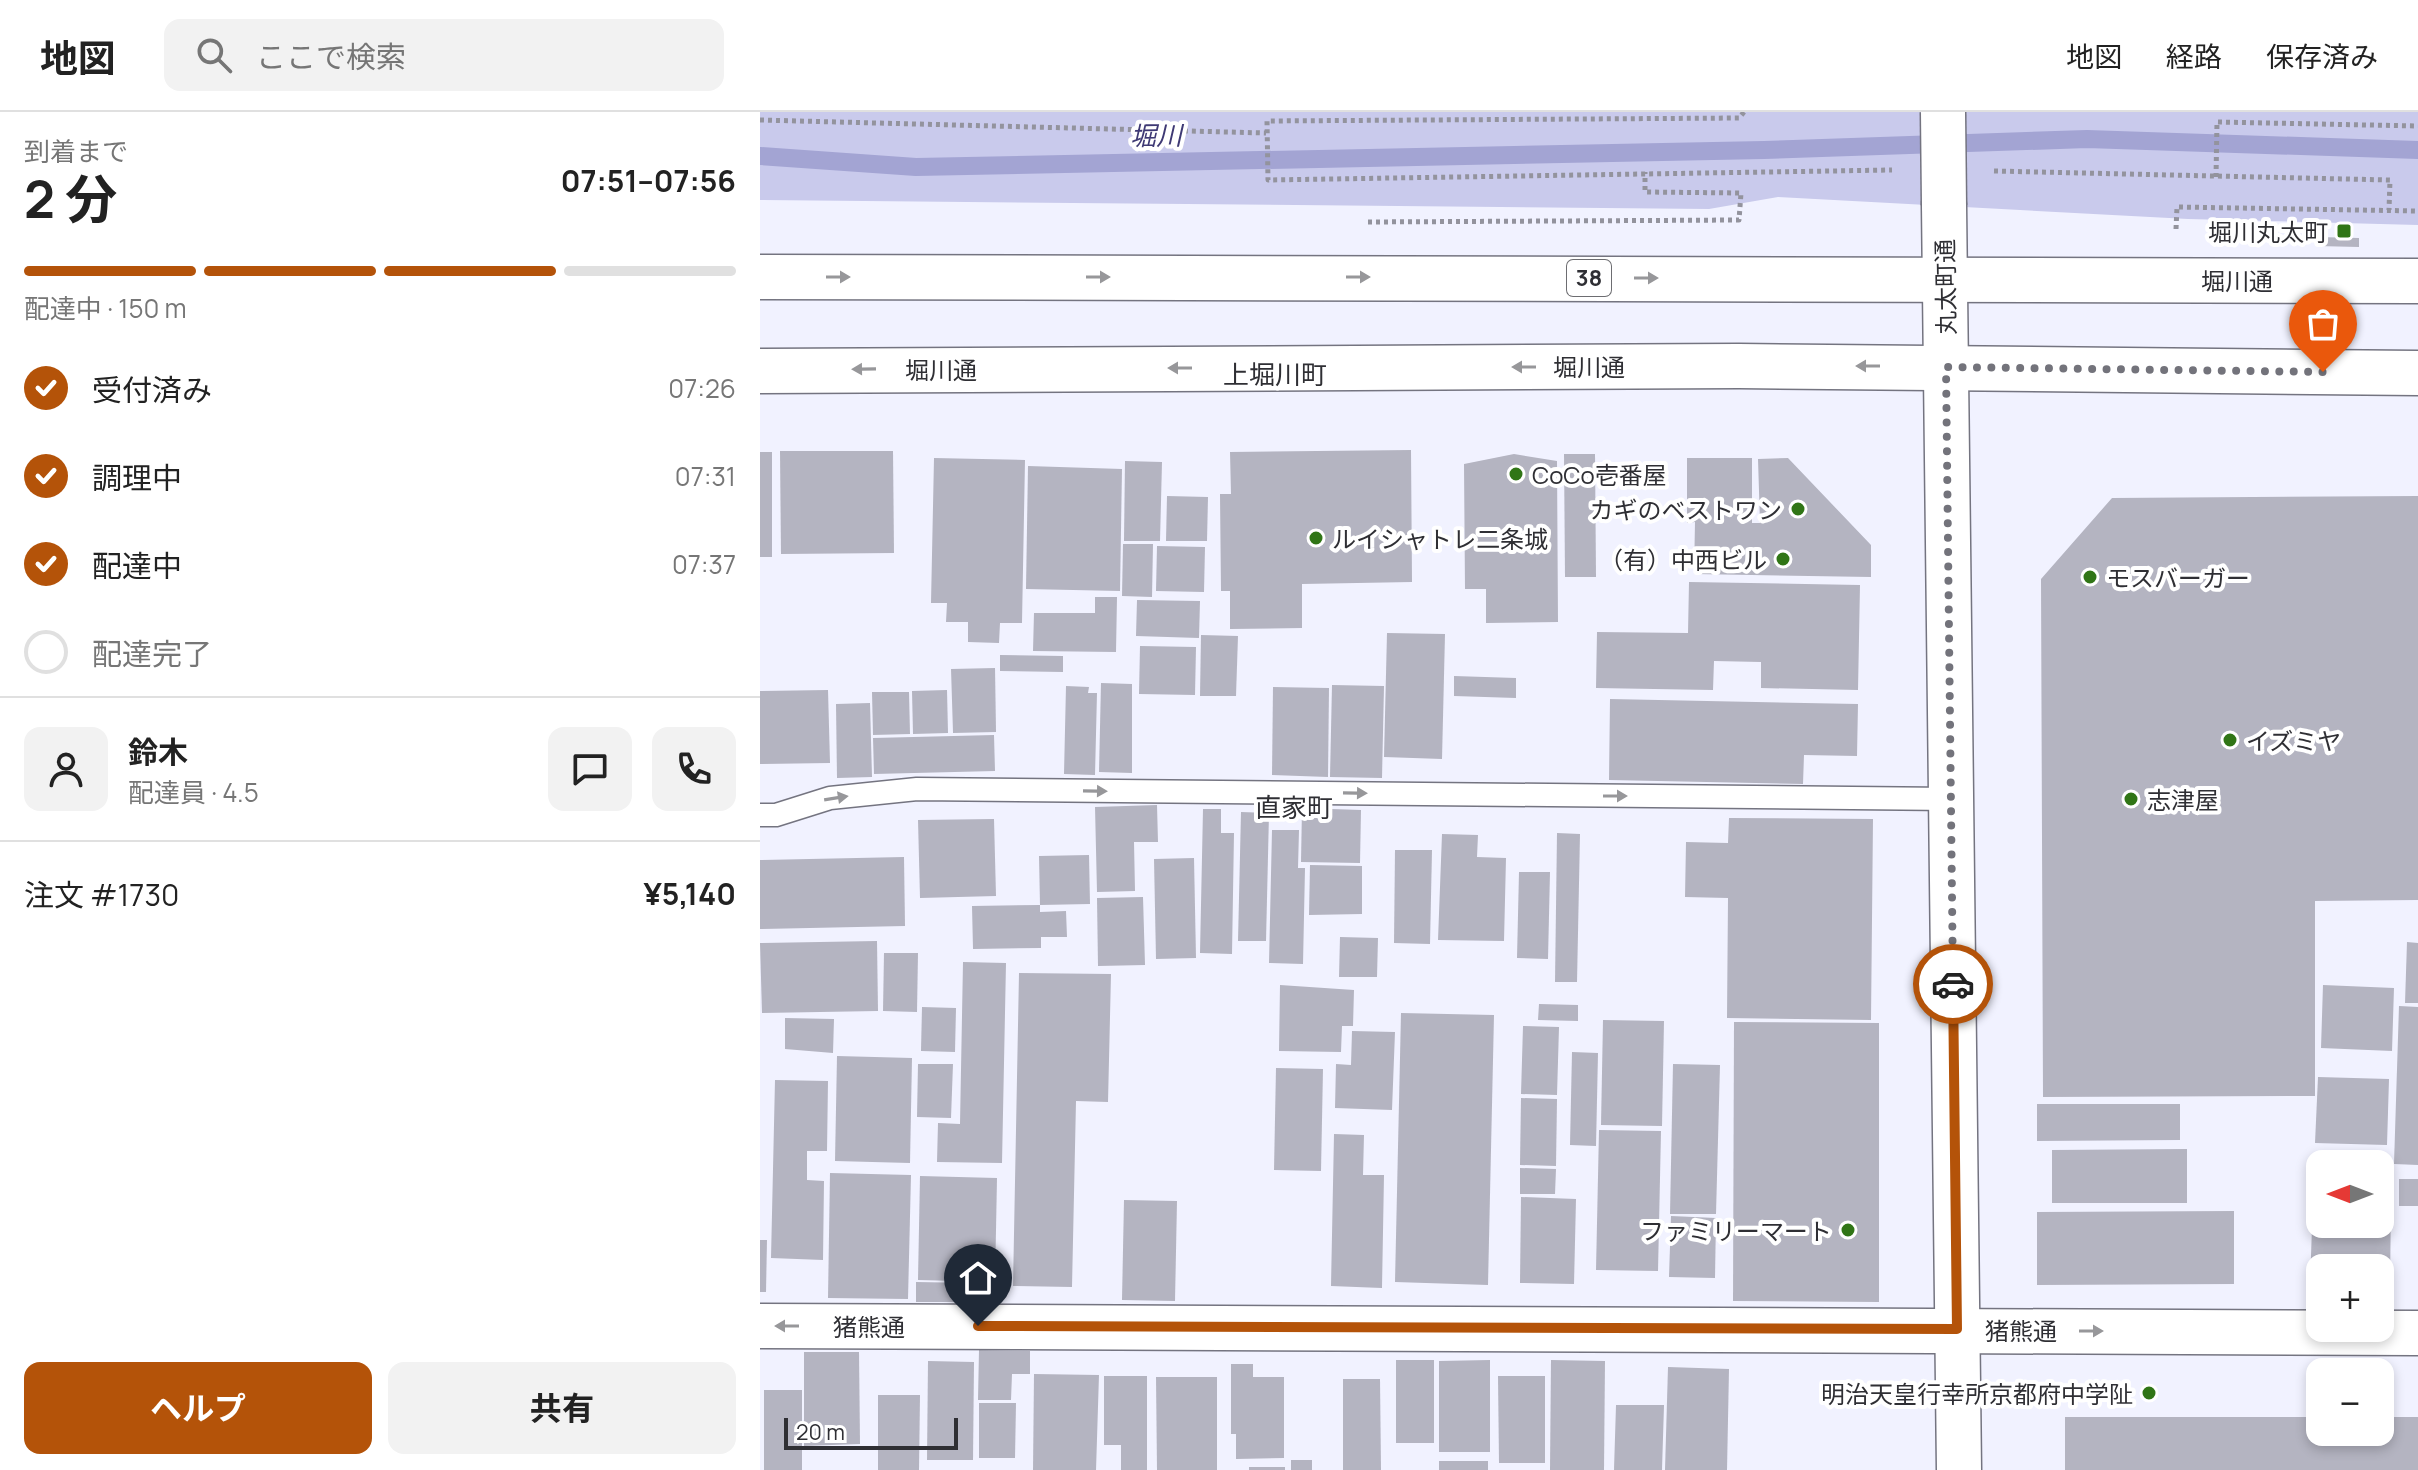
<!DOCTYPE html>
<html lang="ja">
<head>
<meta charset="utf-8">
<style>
	body { margin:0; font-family:Manrope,"Noto Sans JP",sans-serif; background:#f2f2f2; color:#222; height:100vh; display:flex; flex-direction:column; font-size:30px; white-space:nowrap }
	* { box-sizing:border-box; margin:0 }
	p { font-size:26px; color:#767676 }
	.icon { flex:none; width:44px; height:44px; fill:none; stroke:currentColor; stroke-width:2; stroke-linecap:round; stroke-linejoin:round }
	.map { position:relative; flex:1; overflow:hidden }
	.panel { display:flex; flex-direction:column; background:#fff; width:760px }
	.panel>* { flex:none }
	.needle { width:52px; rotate:270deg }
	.controls { position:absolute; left:1546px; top:1038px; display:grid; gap:16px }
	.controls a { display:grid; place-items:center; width:88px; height:88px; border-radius:16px; background:#fff; box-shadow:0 4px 12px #0003; font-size:40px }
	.scale { position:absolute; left:24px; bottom:20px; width:174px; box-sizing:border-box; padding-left:8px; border:4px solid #2f2f34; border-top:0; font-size:22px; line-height:28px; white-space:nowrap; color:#2f2f34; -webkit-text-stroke:6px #fff; paint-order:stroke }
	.pin { position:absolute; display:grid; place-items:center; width:68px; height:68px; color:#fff; margin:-82px -34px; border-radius:50% 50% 50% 0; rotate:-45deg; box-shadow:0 0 8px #0007 }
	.pin .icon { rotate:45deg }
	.courier { position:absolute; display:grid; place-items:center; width:80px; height:80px; margin:-40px; border:6px solid #b45309; border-radius:50%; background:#fff; color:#222; box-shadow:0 2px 10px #0007 }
	.head em { font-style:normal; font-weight:700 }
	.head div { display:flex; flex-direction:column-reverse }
	.head { display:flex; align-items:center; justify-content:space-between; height:136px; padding:0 24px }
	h1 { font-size:52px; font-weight:700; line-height:60px }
	.bar { display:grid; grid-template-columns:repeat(4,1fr); gap:12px 8px; align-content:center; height:96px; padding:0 24px }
	.bar i { height:10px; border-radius:6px; background:#e0e0e0 }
	.bar .active { background:#b45309 }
	.bar p { grid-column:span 4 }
	.line { display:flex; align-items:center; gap:20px; padding:0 24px; border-top:2px solid #e0e0e0 }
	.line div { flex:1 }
	.round { display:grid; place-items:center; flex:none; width:84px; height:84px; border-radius:16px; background:#f2f2f2 }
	ol { padding:0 24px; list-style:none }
	li { display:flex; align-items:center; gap:24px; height:88px }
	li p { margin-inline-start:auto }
	li .icon { padding:8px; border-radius:50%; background:#b45309; color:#fff; stroke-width:4 }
	li:last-child { color:#767676 }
	li i { width:44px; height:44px; border:4px solid #e0e0e0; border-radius:50% }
	.button { display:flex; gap:16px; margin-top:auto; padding:16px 24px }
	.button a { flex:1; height:92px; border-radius:16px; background:#b45309; color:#fff; font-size:32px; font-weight:700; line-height:92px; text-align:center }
	.button a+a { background:#f2f2f2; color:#222 }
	header { display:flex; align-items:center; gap:48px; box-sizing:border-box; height:112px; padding:0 40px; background:#fff; border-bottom:2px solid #e0e0e0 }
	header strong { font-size:38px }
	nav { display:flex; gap:44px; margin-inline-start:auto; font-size:28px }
	.search { width:560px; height:72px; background:#f2f2f2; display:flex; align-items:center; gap:20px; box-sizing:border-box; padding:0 28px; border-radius:16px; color:#767676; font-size:30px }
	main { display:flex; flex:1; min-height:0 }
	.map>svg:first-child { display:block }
</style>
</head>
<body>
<header>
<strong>地図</strong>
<div class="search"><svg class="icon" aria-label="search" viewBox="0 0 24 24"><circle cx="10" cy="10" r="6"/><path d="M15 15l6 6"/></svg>ここで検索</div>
<nav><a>地図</a><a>経路</a><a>保存済み</a></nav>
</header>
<main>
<section class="panel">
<div class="head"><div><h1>2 分</h1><p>到着まで</p></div><em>07:51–07:56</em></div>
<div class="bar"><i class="active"></i><i class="active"></i><i class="active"></i><i></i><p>配達中 · 150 m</p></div>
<ol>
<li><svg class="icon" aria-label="check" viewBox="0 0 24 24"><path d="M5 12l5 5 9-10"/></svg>受付済み<p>07:26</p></li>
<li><svg class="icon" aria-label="check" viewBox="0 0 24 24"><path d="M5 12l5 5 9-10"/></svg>調理中<p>07:31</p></li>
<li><svg class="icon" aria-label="check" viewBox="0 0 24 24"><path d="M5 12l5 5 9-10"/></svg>配達中<p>07:37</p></li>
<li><i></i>配達完了</li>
</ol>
<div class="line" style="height:144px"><a class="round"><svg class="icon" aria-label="person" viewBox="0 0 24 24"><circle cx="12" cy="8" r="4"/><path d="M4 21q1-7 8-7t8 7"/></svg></a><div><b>鈴木</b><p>配達員 · 4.5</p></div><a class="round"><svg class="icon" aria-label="chat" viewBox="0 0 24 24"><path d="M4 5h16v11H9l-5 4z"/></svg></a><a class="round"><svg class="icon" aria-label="phone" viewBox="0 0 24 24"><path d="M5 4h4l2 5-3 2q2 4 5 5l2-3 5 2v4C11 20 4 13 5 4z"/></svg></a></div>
<div class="line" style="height:104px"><div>注文 #1730</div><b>¥5,140</b></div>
<div class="button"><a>ヘルプ</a><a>共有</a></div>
</section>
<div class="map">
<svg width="1658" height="1358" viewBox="0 0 1658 1358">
	<rect width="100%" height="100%" fill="#f1f2ff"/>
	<!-- green -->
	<polygon fill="#c9caec" points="0,0 1658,0 1658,113 1428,107 1018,85 949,97 0,88"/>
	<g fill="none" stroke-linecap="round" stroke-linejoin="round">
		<!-- stream -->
		<polyline stroke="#a3a4d3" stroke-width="18" points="0,44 156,55 1004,38 1327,27 1658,38"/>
	</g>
	<!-- building -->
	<g fill="#b4b4c1">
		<polygon points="1558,125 1599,126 1599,135 1557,134"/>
		<polygon points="651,338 652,470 542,472 542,516 470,517 470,479 461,479 460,382 471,382 470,340"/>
		<polygon points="20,339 133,339 134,441 21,442"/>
		<rect x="0" y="340" width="12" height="105"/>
		<polygon points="754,342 797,349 798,510 726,511 726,477 705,477 704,352"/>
		<polygon points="804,342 835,342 836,465 805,465"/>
		<polygon points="174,346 265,348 262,511 240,511 239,531 208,530 208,510 186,510 187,491 171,491"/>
		<polygon points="927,346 992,346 992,411 1000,411 998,347 1028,346 1111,433 1111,465 934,462 935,410 927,411"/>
		<polygon points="365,349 402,350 400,429 364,429"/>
		<polygon points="268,354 362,357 360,479 266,477"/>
		<polygon points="407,384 448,385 447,429 406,429"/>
		<polygon points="1658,384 1658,788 1555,789 1555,984 1283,985 1281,467 1352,386"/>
		<polygon points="363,432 393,432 392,485 362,484"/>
		<polygon points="397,434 445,435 444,480 396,479"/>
		<polygon points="929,470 1100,473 1098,578 1001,576 1001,550 954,549 953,578 836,576 837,520 928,521"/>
		<polygon points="335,485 357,485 356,540 273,539 274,501 335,501"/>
		<polygon points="377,488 440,489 439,526 376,524"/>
		<polygon points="627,521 685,522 682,647 624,645"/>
		<polygon points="441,523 478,524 476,584 440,584"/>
		<polygon points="380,534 436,535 435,583 379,582"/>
		<polygon points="240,543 303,544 303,560 240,559"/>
		<polygon points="235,556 236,620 193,621 191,557"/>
		<polygon points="694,564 756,566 756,586 694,584"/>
		<polygon points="341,571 372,572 372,661 339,660"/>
		<polygon points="572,573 624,574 622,666 570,665"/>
		<polygon points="306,574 329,575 328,581 337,581 335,663 304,662"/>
		<polygon points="513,575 569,576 568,665 512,663"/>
		<polygon points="68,578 70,651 0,652 0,579"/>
		<polygon points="187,578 188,621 153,622 152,579"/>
		<polygon points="112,580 149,580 150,622 113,623"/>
		<polygon points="850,587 1098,592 1097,644 1044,643 1043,672 849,668"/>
		<polygon points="110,591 112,665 77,666 76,592"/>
		<polygon points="234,623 235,659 114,662 113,626"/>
		<polygon points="397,693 398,730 374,730 375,779 337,780 335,695"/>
		<polygon points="542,696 601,698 600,751 541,750"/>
		<polygon points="443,697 461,697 461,721 474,721 472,842 440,841"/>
		<polygon points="481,700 509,701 506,829 478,829"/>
		<polygon points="969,706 1113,707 1111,908 967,906 968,786 925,785 926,730 968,731"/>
		<polygon points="234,707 236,784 160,786 158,708"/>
		<polygon points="512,718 539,718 538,756 545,756 543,852 509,851"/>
		<polygon points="797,721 820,722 817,870 795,870"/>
		<polygon points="682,722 718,723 717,745 746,746 744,829 678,828"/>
		<polygon points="635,738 672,738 670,832 634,831"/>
		<polygon points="329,743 330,792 280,793 279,744"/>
		<polygon points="144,745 145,814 0,817 0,748"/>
		<polygon points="434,746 436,846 396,847 394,747"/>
		<polygon points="550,753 602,754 602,802 549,803"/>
		<polygon points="759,760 790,760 788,847 757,846"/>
		<polygon points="383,785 385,853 338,854 337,786"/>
		<polygon points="280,793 280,800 306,799 307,825 281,825 281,836 213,837 212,794"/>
		<polygon points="580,825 618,826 617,865 579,865"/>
		<polygon points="117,829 118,899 2,901 0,831"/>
		<polygon points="1647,830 1658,831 1658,891 1645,891"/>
		<polygon points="124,841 158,841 157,900 123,899"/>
		<polygon points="203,850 246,851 242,1051 177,1050 178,1011 200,1012"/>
		<polygon points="259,861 351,862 348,990 316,989 312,1175 253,1174"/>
		<polygon points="520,873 594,878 593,914 582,914 581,940 519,939"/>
		<polygon points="1563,873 1634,876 1632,939 1561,936"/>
		<polygon points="779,892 818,893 818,909 778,908"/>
		<polygon points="1639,894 1658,895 1658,1053 1634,1052"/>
		<polygon points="162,895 196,896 195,940 161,939"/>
		<polygon points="641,901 734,903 728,1173 635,1170"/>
		<polygon points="25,906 74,907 73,941 25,937"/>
		<polygon points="843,908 904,909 902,1014 841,1013"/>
		<polygon points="974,910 1119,911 1119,1190 973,1189"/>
		<polygon points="763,914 799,915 797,983 761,982"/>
		<polygon points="592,919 635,920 632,998 575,996 576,952 591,953"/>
		<polygon points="812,940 838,941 836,1034 810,1033"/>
		<polygon points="77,944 152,946 150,1051 75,1049"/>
		<polygon points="158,952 193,952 191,1006 157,1005"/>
		<polygon points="913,952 960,953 956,1102 910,1102"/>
		<polygon points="516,956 563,957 561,1059 514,1058"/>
		<polygon points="1558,965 1629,967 1627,1033 1555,1031"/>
		<polygon points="15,968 68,969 67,1039 47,1039 47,1068 64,1069 63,1148 11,1146"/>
		<polygon points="761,986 797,987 796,1054 760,1053"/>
		<polygon points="1277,992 1420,992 1420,1028 1277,1029"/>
		<polygon points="839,1018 901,1019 898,1159 836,1158"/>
		<polygon points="574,1022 604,1023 603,1063 624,1063 622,1176 571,1174"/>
		<polygon points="1427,1037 1427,1091 1292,1091 1292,1038"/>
		<polygon points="760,1056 796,1057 795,1082 760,1082"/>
		<polygon points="70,1061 151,1063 148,1187 68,1186"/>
		<polygon points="160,1064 237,1066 235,1170 158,1168"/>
		<rect x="1555" y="1066" width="5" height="15"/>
		<rect x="1639" y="1067" width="19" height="27"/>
		<polygon points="761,1085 816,1087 814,1172 760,1171"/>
		<polygon points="1553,1087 1560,1088 1560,1112 1620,1112 1620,1090 1631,1091 1630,1174 1620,1174 1620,1156 1560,1156 1560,1172 1550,1172"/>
		<polygon points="364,1088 417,1089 415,1189 362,1188"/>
		<polygon points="1474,1099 1474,1172 1277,1173 1277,1100"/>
		<polygon points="911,1104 956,1106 955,1166 909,1165"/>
		<polygon points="0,1128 7,1128 6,1180 0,1180"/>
		<polygon points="156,1170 213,1171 212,1190 156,1190"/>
		<polygon points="219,1238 270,1239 270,1262 252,1262 251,1288 218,1288"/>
		<polygon points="44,1240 99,1240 100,1332 44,1334"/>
		<rect x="636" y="1248" width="38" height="83"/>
		<polygon points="730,1248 730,1340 679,1340 679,1249"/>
		<polygon points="791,1248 845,1249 844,1358 790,1358"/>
		<polygon points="168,1249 214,1250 213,1348 167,1348"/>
		<polygon points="471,1252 493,1252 493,1265 524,1265 524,1346 476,1347 476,1322 471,1322"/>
		<polygon points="908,1255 969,1257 967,1358 905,1358"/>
		<polygon points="274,1262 339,1263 336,1358 273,1358"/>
		<polygon points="344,1264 387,1264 387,1358 361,1358 361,1333 344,1333"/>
		<polygon points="738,1264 785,1264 785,1351 739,1351"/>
		<polygon points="396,1265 457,1265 457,1358 397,1358"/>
		<polygon points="583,1267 620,1267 621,1358 583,1358"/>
		<rect x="4" y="1278" width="38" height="80"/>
		<polygon points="118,1283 160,1283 159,1358 118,1358"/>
		<polygon points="219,1291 256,1291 255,1346 219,1346"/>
		<polygon points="856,1293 904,1293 902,1358 854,1358"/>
		<polygon points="1305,1305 1560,1305 1560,1320 1620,1320 1620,1305 1658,1305 1658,1358 1305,1358"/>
		<rect x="531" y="1348" width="21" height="10"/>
		<rect x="679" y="1349" width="49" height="9"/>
		<rect x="489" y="1355" width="36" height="3"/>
	</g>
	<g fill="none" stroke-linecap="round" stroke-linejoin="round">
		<defs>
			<polyline id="service" points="0,703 16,703 70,686 157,677 1191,687"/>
			<polyline id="minor" points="0,1214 1658,1221"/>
			<g id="primary">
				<polyline points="1184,93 1199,1358"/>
				<polyline points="0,165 1658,169"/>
				<polyline points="0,259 979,254 1658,261"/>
			</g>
		</defs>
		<!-- service casing -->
		<use href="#service" stroke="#747480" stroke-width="25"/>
		<!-- minor casing -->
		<use href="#minor" stroke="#747480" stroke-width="47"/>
		<!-- primary casing -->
		<use href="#primary" stroke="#747480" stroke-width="47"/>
		<!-- path -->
		<g stroke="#93939d" stroke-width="5" stroke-dasharray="4 4" stroke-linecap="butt">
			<polyline points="984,0 979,6 507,9 508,68 1132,58"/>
			<polyline points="0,8 506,21"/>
			<polyline points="1234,59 1630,68 1629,98"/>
			<polyline points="1456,65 1457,10 1658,14"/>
			<polyline points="608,110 979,108 981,81 885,80 885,60"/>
			<polyline points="1416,117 1417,95 1658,99"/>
		</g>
		<!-- service -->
		<use href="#service" stroke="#fff" stroke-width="22"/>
		<!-- minor -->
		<use href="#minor" stroke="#fff" stroke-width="44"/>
		<!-- primary -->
		<use href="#primary" stroke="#fff" stroke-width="44"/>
		<defs>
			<polyline id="primary-bridge" points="1183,0 1184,93"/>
		</defs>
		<!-- primary-bridge casing -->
		<use href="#primary-bridge" stroke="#747480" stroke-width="47" stroke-linecap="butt"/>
		<!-- primary-bridge -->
		<use href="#primary-bridge" stroke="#fff" stroke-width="44"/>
	</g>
	<!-- one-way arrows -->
	<defs><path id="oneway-solid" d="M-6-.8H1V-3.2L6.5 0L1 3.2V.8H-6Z" transform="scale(2)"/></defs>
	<g fill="#97979a">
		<use href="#oneway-solid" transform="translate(78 165)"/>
		<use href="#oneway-solid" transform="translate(338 165)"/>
		<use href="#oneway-solid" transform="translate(598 165)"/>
		<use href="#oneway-solid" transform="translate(886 166)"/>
		<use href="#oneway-solid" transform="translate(1108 254) rotate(-180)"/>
		<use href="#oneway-solid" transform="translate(764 255) rotate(180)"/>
		<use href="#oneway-solid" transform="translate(420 256) rotate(180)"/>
		<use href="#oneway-solid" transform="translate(104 257) rotate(179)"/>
		<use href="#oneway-solid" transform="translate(335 679) rotate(1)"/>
		<use href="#oneway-solid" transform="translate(595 681) rotate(1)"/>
		<use href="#oneway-solid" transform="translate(855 684)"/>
		<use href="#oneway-solid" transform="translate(76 686) rotate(-9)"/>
		<use href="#oneway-solid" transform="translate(27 1214) rotate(-180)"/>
		<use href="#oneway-solid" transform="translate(1331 1219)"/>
	</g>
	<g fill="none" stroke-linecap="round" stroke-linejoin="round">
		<!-- done -->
		<polyline stroke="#73737b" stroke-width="8" stroke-dasharray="0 14.4" points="1193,872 1186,255 1563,260"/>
		<!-- route -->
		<polyline stroke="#b45309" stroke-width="10" points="218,1214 1197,1217 1193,872"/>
	</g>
	<!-- markers -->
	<g fill="#307516" stroke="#fff" stroke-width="3">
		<rect x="1576" y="111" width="16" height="16" rx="4"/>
		<circle cx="756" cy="362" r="8"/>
		<circle cx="1038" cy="397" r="8"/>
		<circle cx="556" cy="426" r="8"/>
		<circle cx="1023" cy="447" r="8"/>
		<circle cx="1330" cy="465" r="8"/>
		<circle cx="1470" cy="628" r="8"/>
		<circle cx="1371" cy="687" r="8"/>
		<circle cx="1088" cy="1118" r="8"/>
		<circle cx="1389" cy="1281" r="8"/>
	</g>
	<g text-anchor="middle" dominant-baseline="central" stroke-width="8" stroke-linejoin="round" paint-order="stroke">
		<!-- shield labels -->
		<rect fill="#fff" stroke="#6d6d71" stroke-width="2" x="807" y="148" width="44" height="36" rx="6"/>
		<g font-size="22" font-weight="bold" fill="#2f2f34">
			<text x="829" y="166">38</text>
		</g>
		<!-- poi labels -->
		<g font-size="24" fill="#2f2f34" stroke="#fff" text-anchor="end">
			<text x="1568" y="119">堀川丸太町</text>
			<text x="772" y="362" text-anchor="start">CoCo壱番屋</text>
			<text x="1022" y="397">カギのベストワン</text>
			<text x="572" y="426" text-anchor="start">ルイシャトレ二条城</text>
			<text x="1007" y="447">（有）中西ビル</text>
			<text x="1346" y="465" text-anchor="start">モスバーガー</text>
			<text x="1486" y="628" text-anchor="start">イズミヤ</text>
			<text x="1387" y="687" text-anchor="start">志津屋</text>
			<text x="1072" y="1118">ファミリーマート</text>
			<text x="1373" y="1281">明治天皇行幸所京都府中学阯</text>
		</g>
		<!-- street labels -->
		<g font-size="24" fill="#2f2f34" stroke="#fff">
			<text x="1477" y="168">堀川通</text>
			<text transform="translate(1185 175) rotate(-91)">丸太町通</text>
			<text x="829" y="254">堀川通</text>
			<text x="181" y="257">堀川通</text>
			<text x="109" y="1214">猪熊通</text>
			<text x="1261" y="1218">猪熊通</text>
		</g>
		<!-- water labels -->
		<g font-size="26" font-style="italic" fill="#3e3974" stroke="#fff">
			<text transform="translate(396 23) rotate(-1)">堀川</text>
		</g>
		<!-- neighbourhood labels -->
		<g font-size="26" fill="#2f2f34" stroke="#fff">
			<text x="515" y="262">上堀川町</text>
			<text x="534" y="695">直家町</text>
		</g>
	</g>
</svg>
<div class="controls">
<a><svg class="needle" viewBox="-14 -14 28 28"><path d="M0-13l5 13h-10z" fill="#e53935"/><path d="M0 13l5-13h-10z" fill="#767676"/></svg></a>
<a>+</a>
<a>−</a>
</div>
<div class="scale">20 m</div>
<div class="pin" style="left:1563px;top:260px;background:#ea580c"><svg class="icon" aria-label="bag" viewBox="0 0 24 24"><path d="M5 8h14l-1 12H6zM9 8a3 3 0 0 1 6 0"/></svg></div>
<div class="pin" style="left:218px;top:1214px;background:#1f2937"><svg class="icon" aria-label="home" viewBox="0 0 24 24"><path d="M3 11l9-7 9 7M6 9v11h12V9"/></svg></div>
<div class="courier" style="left:1193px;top:872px"><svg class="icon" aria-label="car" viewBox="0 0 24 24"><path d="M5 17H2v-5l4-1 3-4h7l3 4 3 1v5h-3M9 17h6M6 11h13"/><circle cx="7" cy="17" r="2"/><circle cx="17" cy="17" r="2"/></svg></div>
</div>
</main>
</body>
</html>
